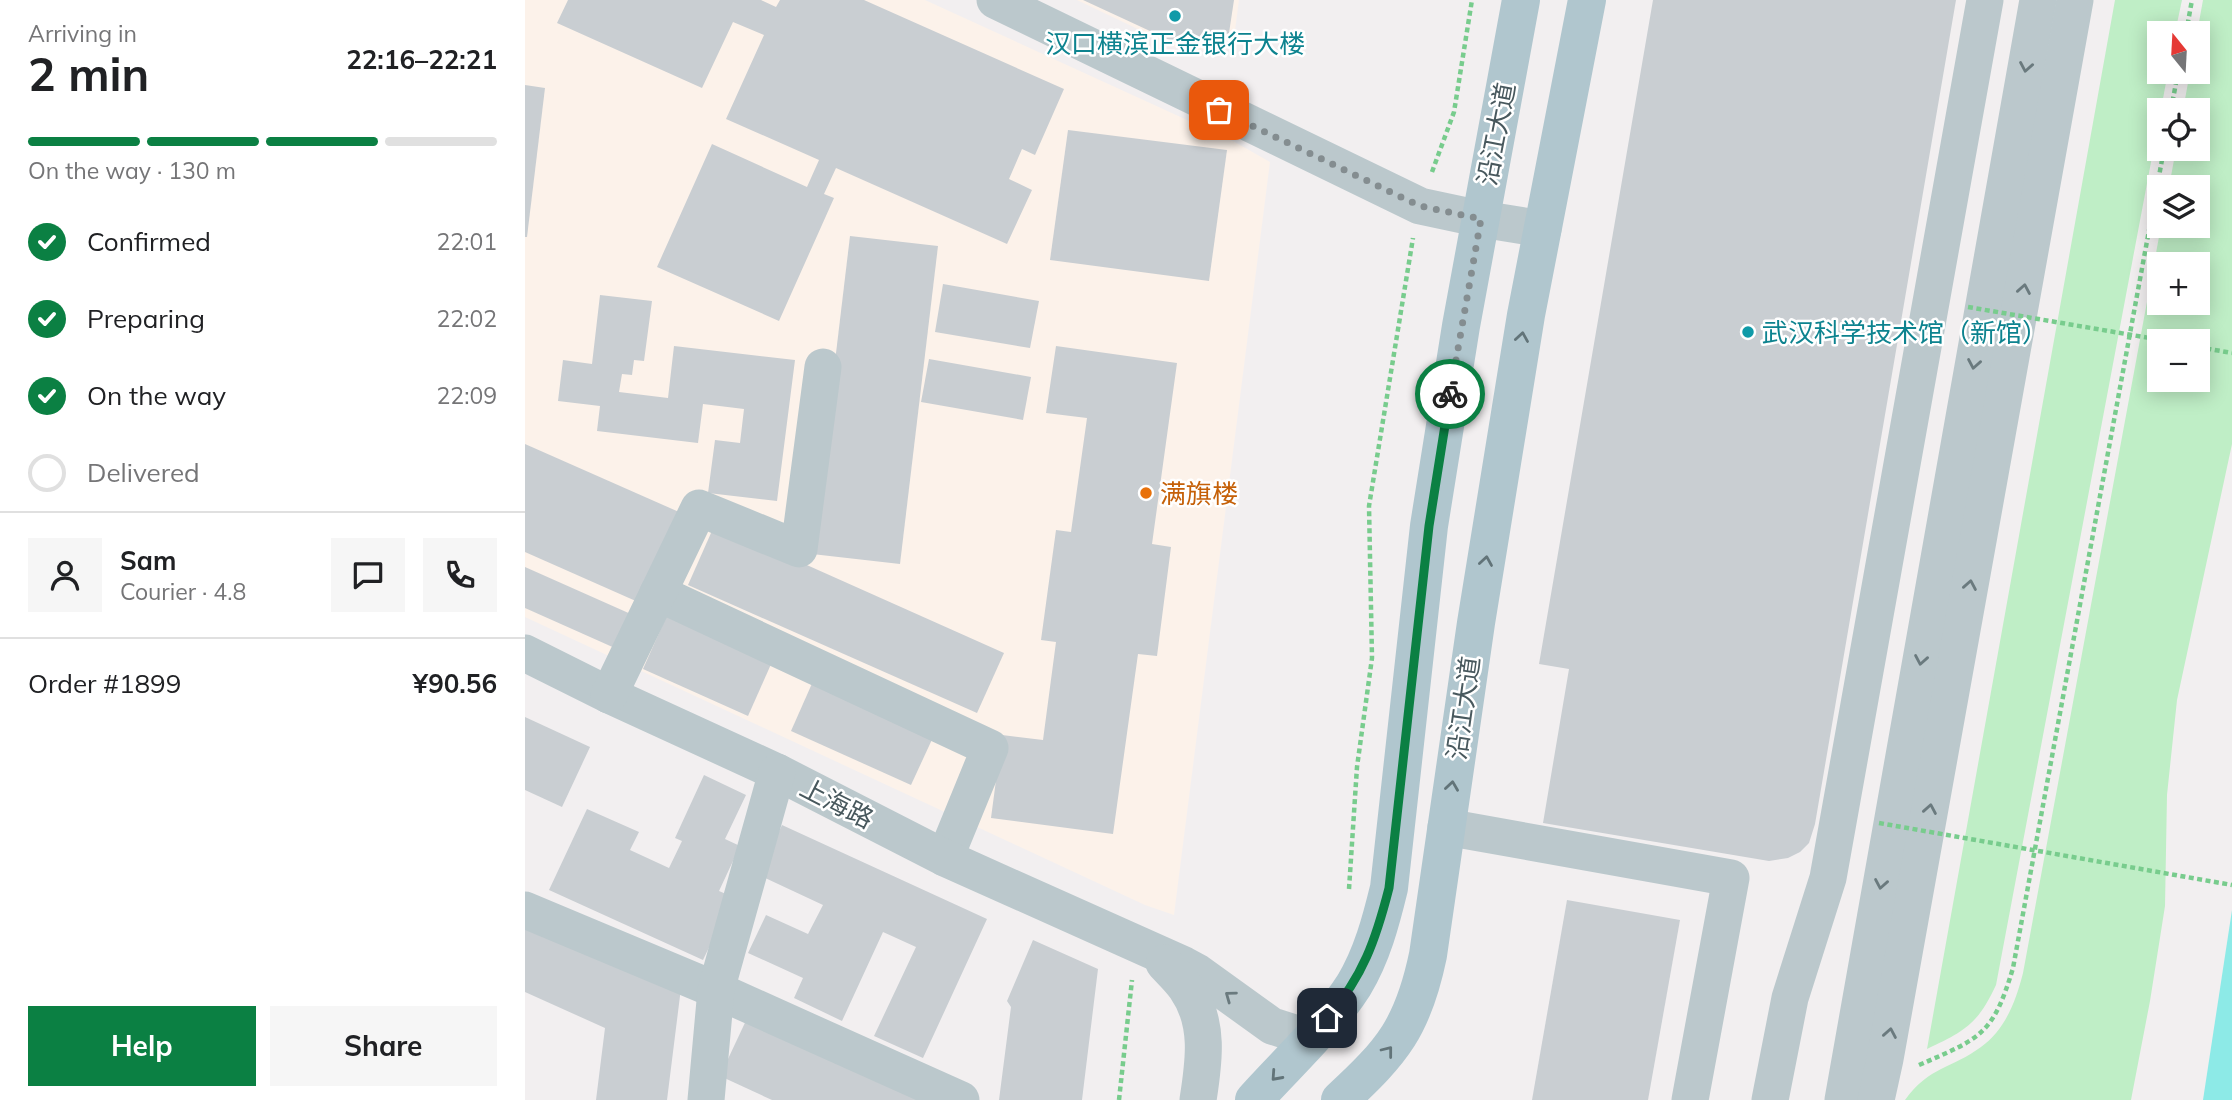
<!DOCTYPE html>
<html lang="en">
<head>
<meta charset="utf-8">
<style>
	body { margin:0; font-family:Mulish,"Noto Sans SC",sans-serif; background:#f6f6f6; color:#202124; height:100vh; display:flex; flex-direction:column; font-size:26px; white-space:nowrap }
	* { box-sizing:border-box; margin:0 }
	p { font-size:23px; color:#757577 }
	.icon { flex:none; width:38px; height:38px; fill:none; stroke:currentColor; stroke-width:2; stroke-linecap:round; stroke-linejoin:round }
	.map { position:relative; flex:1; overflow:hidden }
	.drawer { display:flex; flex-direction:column; background:#fff; width:525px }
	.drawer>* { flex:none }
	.needle { width:46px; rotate:342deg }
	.controls { position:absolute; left:1622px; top:21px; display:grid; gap:14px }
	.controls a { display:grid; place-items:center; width:63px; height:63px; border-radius:0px; background:#fff; box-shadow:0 4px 18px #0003; font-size:35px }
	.pin { position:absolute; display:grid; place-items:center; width:60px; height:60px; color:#fff; margin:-30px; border-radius:14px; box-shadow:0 4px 10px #0006 }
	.courier { position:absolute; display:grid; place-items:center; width:70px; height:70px; margin:-35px; border:5px solid #0b8043; border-radius:50%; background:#fff; color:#222; box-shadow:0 2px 9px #0007 }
	.overview em { font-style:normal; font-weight:700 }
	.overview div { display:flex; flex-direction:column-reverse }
	.overview { display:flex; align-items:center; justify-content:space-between; height:119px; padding:0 28px }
	h1 { font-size:46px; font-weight:700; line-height:52px }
	.bar { display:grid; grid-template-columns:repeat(4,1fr); gap:10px 7px; align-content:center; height:84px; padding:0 28px }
	.bar i { height:9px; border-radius:5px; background:#e0e0e0 }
	.bar .active { background:#0b8043 }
	.bar p { grid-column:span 4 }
	.line { display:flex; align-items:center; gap:18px; padding:0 28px; border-top:2px solid #e0e0e0 }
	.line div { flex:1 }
	.round { display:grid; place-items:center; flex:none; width:74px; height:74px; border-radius:0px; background:#f6f6f6 }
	ol { padding:0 28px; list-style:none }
	li { display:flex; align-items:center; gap:21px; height:77px }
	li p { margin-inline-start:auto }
	li .icon { padding:7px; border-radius:50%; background:#0b8043; color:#fff; stroke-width:4 }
	li:last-child { color:#757577 }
	li i { width:38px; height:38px; border:4px solid #e0e0e0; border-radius:50% }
	.action { display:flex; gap:14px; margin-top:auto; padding:14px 28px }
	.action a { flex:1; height:80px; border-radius:0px; background:#0b8043; color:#fff; font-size:28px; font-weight:700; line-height:80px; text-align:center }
	.action a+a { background:#f6f6f6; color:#202124 }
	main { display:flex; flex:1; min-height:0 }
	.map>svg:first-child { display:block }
</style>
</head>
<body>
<main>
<section class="drawer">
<div class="overview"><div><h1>2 min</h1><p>Arriving in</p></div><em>22:16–22:21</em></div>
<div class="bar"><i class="active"></i><i class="active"></i><i class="active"></i><i></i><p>On the way · 130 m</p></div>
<ol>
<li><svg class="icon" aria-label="check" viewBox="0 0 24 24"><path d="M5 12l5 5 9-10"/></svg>Confirmed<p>22:01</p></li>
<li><svg class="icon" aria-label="check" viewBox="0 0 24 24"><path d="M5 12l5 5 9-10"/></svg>Preparing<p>22:02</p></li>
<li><svg class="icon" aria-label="check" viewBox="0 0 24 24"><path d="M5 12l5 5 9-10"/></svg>On the way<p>22:09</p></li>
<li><i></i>Delivered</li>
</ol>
<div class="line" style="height:126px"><a class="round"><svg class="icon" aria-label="person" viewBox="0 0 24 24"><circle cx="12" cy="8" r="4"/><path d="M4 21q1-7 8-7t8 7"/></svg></a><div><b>Sam</b><p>Courier · 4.8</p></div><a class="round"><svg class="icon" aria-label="chat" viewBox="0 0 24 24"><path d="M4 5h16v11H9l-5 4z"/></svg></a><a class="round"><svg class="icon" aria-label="phone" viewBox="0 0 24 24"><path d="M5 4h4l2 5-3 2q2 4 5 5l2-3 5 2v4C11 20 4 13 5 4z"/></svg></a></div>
<div class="line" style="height:91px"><div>Order #1899</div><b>¥90.56</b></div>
<div class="action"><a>Help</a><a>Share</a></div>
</section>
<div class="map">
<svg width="1707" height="1100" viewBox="0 0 1707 1100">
	<rect width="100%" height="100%" fill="#f2eff0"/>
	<!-- commercial -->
	<g fill="#fcf2ea">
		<polygon points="0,0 400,0 708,141 745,162 649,915 620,905 0,617"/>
		<polygon points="552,0 714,0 709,38 665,54"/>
	</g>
	<!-- green -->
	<g fill="#bfeec6" fill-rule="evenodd">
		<path d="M 1590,0 L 1657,0 L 1650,33 L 1634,33 L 1634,72 L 1643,72 L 1471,985 C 1453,1024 1440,1031 1402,1049 Z"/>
		<path d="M 1678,0 L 1707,0 L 1707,444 L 1652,700 L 1642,795 L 1640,906 L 1625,1001 L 1606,1100 L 1380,1100 C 1405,1066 1426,1069 1456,1047 C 1480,1030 1491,1001 1498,973 L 1636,226 L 1673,226 L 1673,187 L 1644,187 L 1651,149 L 1673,149 L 1673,110 L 1658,110 L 1665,72 L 1673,72 L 1672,33 ZM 1634,264 L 1673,264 L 1673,303 L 1634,303 ZM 1634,341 L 1673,341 L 1673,380 L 1634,380 Z"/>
	</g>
	<!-- water -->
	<polygon fill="#8deae7" points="1707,910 1707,1100 1678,1100"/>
	<!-- building -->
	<g fill="#c9ced2">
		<polygon points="43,0 236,0 251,7 255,0 339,0 539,89 510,155 497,149 484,179 507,190 482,244 311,168 299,194 309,198 254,321 132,267 187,144 282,187 294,160 201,119 239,35 208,22 177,88 32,23"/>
		<polygon points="558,0 709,0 704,33 666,50"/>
		<polygon points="1128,0 1431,0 1290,824 1284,843 1275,852 1263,858 1244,861 1018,823 1044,669 1014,664"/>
		<polygon points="0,85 20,88 2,237 0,237"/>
		<polygon points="543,130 702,150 684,281 525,260"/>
		<polygon points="325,236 413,246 375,564 287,554"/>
		<polygon points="418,284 514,301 505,348 410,332"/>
		<polygon points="75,295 127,301 119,361 109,360 107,375 97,374 94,392 143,398 149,346 270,360 252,501 183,493 190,440 215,443 219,409 178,404 173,443 72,431 75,406 33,401 38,360 67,364"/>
		<polygon points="531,346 652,363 627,544 646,547 632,656 613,654 588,834 466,818 477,735 518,740 531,642 516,640 531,530 546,532 562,418 521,413"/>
		<polygon points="404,359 506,377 498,420 396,402"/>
		<polygon points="0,444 154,512 113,602 0,552"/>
		<polygon points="190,524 479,653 452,713 163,585"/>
		<polygon points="0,567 108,615 92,649 0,608"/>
		<polygon points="142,615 247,662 223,716 118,669"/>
		<polygon points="289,679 410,733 386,785 266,731"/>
		<polygon points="0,717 65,747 37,807 0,790"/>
		<polygon points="179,775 221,795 200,839 215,846 194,891 208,897 178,960 24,890 62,809 114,832 105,850 144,868 157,841 150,838"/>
		<polygon points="257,825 462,919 398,1058 349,1036 391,947 358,932 317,1021 269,998 278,978 223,953 241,915 283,934 298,905 234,875"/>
		<polygon points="1042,900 1155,920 1123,1100 1007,1100"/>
		<polygon points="0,916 156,988 142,1100 71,1100 80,1028 0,992"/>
		<polygon points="508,940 573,969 557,1100 474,1100 486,1007 482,1001"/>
		<polygon points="225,1012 419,1100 247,1100 195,1076"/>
	</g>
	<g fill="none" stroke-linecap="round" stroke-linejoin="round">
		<!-- path -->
		<g stroke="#78cc8d" stroke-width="4.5" stroke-dasharray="5 3.5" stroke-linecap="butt">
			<polyline points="1661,33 1667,0"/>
			<polyline points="1646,110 1653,72"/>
			<polyline points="907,172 929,112 947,0"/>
			<polyline points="1673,347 1707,353"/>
			<polyline points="824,889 832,767 847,658 844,506 888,238"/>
			<path d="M 1394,1065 C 1456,1038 1468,1035 1488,968 L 1639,149"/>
			<polyline points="594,1100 607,980"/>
		</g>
		<!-- minor -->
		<g stroke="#bbc8cc" stroke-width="37">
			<polyline points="470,0 895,206 956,219 1018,229"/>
			<polyline points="133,593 465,748 420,858"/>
			<polyline points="0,653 84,695 252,772 420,858 659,965 672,972 747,1026 769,1033 787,1036"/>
			<polyline points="84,695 174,508 274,549 298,367"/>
			<polyline points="921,827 1206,878 1165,1100"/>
			<polyline points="0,910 191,990 436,1100"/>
			<path d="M 639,963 C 646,971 655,979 661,988 C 685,1022 679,1062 673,1100"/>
			<polyline points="181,1100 191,990 252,772"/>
			<polyline points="1245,1100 1265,998 1303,878 1460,0"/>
			<polyline points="1318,1100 1513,0"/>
			<polyline points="1351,1100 1360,1059 1550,0"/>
		</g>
		<!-- major -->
		<g stroke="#b0c6ce" stroke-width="38">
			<path d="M 729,1100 C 761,1064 803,1026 829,985 C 847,955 856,921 864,888 L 904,526 L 936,326 L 996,0"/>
			<path d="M 815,1100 C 868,1051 888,1027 903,955 L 951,623 L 1001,315 L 1062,0"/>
		</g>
		<!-- path-bridge -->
		<g stroke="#78cc8d" stroke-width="4.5" stroke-dasharray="5 3.5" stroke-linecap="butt">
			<polyline points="1443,307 1642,341"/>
			<polyline points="1354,823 1707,885"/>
		</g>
	</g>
	<!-- one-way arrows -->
	<defs><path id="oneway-chevron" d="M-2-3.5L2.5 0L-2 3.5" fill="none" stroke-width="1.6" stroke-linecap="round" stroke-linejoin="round" transform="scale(1.75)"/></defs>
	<g stroke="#6a7a7e">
		<use href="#oneway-chevron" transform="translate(1501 67) rotate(100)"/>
		<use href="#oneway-chevron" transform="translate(1499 289) rotate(-80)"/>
		<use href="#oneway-chevron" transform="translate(1449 364) rotate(100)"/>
		<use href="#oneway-chevron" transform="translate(1445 585) rotate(-80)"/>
		<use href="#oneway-chevron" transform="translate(1396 660) rotate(100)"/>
		<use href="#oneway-chevron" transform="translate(1405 809) rotate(-80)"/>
		<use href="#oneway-chevron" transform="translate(1356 884) rotate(100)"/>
		<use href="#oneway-chevron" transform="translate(705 996) rotate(-144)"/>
		<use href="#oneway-chevron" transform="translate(1365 1033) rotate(-80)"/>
	</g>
	<g stroke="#627479">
		<use href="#oneway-chevron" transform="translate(997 337) rotate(-81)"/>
		<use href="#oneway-chevron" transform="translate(961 561) rotate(-81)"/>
		<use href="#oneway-chevron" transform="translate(927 786) rotate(-82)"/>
		<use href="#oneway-chevron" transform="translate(863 1051) rotate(-52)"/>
		<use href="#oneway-chevron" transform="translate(751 1076) rotate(132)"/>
	</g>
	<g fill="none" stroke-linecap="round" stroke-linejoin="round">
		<!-- done -->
		<polyline stroke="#848d90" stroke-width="7" stroke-dasharray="0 12.6" points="694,110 895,206 956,219 925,394"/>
		<!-- route -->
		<path stroke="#0b8043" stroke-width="9" d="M 802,1018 C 838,977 851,939 864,888 L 904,526 L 925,394"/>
	</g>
	<!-- markers -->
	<g fill="#0f9aa8" stroke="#fff" stroke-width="2.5">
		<circle cx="650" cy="16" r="7"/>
		<circle cx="1223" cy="332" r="7"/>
	</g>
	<circle fill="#e8710a" stroke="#fff" stroke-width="2.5" cx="621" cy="493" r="7"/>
	<g text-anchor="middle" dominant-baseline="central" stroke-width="5" stroke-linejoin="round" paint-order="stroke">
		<!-- culture labels -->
		<g font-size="26" fill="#0d838f" stroke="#fff">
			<text x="650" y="43">汉口横滨正金银行大楼</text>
			<text x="1237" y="332" text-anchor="start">武汉科学技术馆（新馆）</text>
		</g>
		<!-- street labels -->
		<g font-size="26" fill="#48585d" stroke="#fff">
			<text transform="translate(971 134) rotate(-79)">沿江大道</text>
			<text transform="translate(938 708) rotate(-82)">沿江大道</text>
			<text transform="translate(312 803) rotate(27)">上海路</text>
		</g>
		<!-- food labels -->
		<g font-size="26" fill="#c56008" stroke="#fff" text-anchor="start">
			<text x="635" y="493">满旗楼</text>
		</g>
	</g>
</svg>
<div class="controls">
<a><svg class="needle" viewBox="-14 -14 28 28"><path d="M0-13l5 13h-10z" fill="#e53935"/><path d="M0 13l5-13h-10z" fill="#757577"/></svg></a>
<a><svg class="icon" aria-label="locate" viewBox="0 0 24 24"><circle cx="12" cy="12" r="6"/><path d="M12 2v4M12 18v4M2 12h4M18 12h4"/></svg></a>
<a><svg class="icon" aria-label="layers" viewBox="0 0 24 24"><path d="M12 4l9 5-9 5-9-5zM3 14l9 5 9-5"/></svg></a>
<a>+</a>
<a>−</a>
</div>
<div class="pin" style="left:694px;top:110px;background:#ea580c"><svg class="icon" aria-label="bag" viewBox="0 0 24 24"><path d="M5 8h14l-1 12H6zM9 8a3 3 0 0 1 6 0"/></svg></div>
<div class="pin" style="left:802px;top:1018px;background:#1f2937"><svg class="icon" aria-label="home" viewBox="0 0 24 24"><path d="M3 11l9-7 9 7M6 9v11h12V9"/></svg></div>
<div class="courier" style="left:925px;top:394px"><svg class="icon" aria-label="bike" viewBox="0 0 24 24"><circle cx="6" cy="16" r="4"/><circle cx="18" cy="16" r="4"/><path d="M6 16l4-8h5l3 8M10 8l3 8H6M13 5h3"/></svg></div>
</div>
</main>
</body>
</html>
